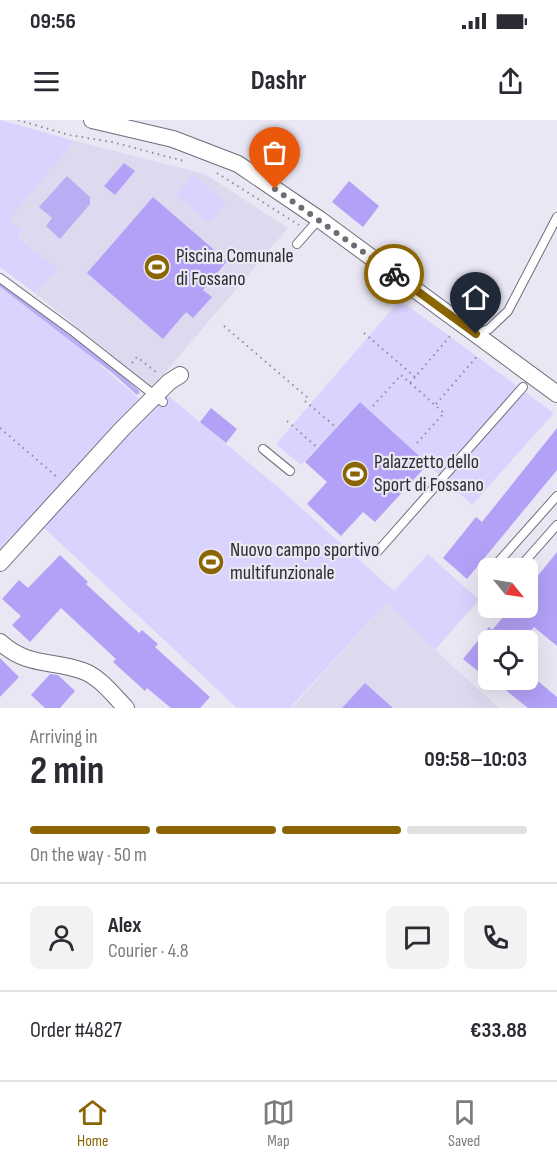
<!DOCTYPE html>
<html lang="en">
<head>
<meta charset="utf-8">
<style>
	body { margin:0; font-family:"Sofia Sans Condensed",sans-serif; background:#f2f2f3; color:#2b2b33; height:100vh; display:flex; flex-direction:column; font-size:22px; white-space:nowrap }
	* { box-sizing:border-box; margin:0 }
	p { font-size:20px; color:#7c7c81 }
	.icon { flex:none; width:33px; height:33px; fill:none; stroke:currentColor; stroke-width:2; stroke-linecap:round; stroke-linejoin:round }
	.map { position:relative; height:588px; overflow:hidden }
	.side { display:flex; flex-direction:column; background:#fff; flex:1 }
	.side>* { flex:none }
	.needle { width:39px; rotate:120deg }
	.controls { position:absolute; left:478px; top:438px; display:grid; gap:12px }
	.controls a { display:grid; place-items:center; width:60px; height:60px; border-radius:9px; background:#fff; box-shadow:0 6px 24px #0002; font-size:30px }
	.pin { position:absolute; display:grid; place-items:center; width:51px; height:51px; color:#fff; margin:-62px -26px; border-radius:50% 50% 50% 0; rotate:-45deg; box-shadow:0 0 6px #0007 }
	.pin .icon { rotate:45deg }
	.courier { position:absolute; display:grid; place-items:center; width:60px; height:60px; margin:-30px; border:4px solid #8b6504; border-radius:50%; background:#fff; color:#222; box-shadow:0 2px 8px #0007 }
	.overview em { font-style:normal; font-weight:700 }
	.overview div { display:flex; flex-direction:column-reverse }
	.overview { display:flex; align-items:center; justify-content:space-between; height:102px; padding:0 30px }
	h1 { font-size:39px; font-weight:700; line-height:45px }
	.bar { display:grid; grid-template-columns:repeat(4,1fr); gap:9px 6px; align-content:center; height:72px; padding:0 30px }
	.bar i { height:8px; border-radius:4px; background:#e1e1e2 }
	.bar .on { background:#8b6504 }
	.bar p { grid-column:span 4 }
	.line { display:flex; align-items:center; gap:15px; padding:0 30px; border-top:2px solid #e1e1e2 }
	.line div { flex:1 }
	.round { display:grid; place-items:center; flex:none; width:63px; height:63px; border-radius:9px; background:#f2f2f3 }
	.status { display:flex; justify-content:space-between; align-items:center; height:42px; padding:0 30px; background:#fff; direction:ltr }
	.status svg { height:16px; fill:currentColor }
	header { display:flex; justify-content:space-between; align-items:center; height:78px; padding:0 30px; background:#fff; font-size:27px; font-weight:700 }
	.tab-bar { display:flex; justify-content:space-around; align-items:center; height:84px; border-top:2px solid #e1e1e2; background:#fff; font-size:16px; color:#7c7c81 }
	.tab-bar a { display:grid; justify-items:center; gap:3px }
	.tab-bar .on { color:#8b6504 }
	.map>svg:first-child { display:block }
</style>
</head>
<body>
<div class="status"><b>09:56</b><svg viewBox="0 0 49 12"><path d="M0 12V9h3v3zM5 12V6h3v6zM10 12V3h3v9zM15 12V0h3v12zM26 1h20v11H26zM47 4h2v5h-2z"/></svg></div>
<header><svg class="icon" aria-label="menu" viewBox="0 0 24 24"><path d="M4 6h16M4 12h16M4 18h16"/></svg>Dashr<svg class="icon" aria-label="share" viewBox="0 0 24 24"><path d="M12 15V3M7 8l5-5 5 5M5 13v7h14v-7"/></svg></header>
<div class="map">
<svg width="557" height="588" viewBox="0 0 557 588">
	<rect width="100%" height="100%" fill="#e9e7f4"/>
	<!-- built -->
	<g fill="#dddaef">
		<polygon points="75,21 205,54 288,108 152,268 35,173 57,149 18,116 8,99"/>
		<polygon points="387,482 435,530 499,588 292,588"/>
	</g>
	<!-- green -->
	<g fill="#dad3fe">
		<polygon points="0,0 75,21 9,99 22,110 18,117 58,149 35,173 0,147"/>
		<polygon points="193,54 226,83 208,103 176,74"/>
		<polygon points="0,157 139,279 0,431"/>
		<polygon points="400,180 554,293 472,385 360,282 301,345 276,324"/>
		<polygon points="166,274 279,368 394,471 428,434 479,480 435,530 387,482 290,588 237,588 43,407"/>
	</g>
	<!-- water -->
	<polygon fill="#baadf3" points="67,56 90,77 90,84 60,119 46,106 52,98 39,87"/>
	<g fill="none" stroke-linecap="round" stroke-linejoin="round">
		<!-- stream -->
		<polyline stroke="#baadf3" stroke-width="4.5" points="0,164 116,253 137,272"/>
	</g>
	<!-- building -->
	<g fill="#b3a1f8">
		<polygon points="124,43 135,51 115,75 104,66"/>
		<polygon points="349,61 379,86 363,107 332,82"/>
		<polygon points="153,77 227,141 203,170 212,177 193,198 186,192 163,219 87,153"/>
		<polygon points="360,282 428,344 375,402 363,392 341,416 307,384 327,362 305,342"/>
		<polygon points="211,288 237,309 226,323 200,302"/>
		<polygon points="557,308 557,350 467,459 443,438 476,397 482,402"/>
		<polygon points="557,432 557,526 534,507 523,520 489,520 489,560 463,539 489,507 492,510 511,488 528,488 528,468"/>
		<polygon points="60,435 88,462 86,464 139,513 142,510 158,524 155,527 210,577 200,588 171,588 147,568 145,571 113,542 116,539 61,488 30,522 12,505 21,496 2,479 19,460 28,468"/>
		<polygon points="0,538 19,557 0,577"/>
		<polygon points="528,553 557,577 557,588 528,588 493,560 528,560"/>
		<polygon points="50,554 58,555 75,571 60,588 45,588 31,575"/>
		<polygon points="365,563 393,588 342,588"/>
	</g>
	<g fill="none" stroke-linecap="round" stroke-linejoin="round">
		<defs>
			<g id="lane">
				<polyline points="297,124 319,99"/>
				<polyline points="0,158 74,212 163,282"/>
				<polyline points="476,214 489,209 508,191 557,97"/>
				<polyline points="263,329 290,351"/>
				<polyline points="378,431 523,267"/>
				<polyline points="493,448 557,376"/>
				<polyline points="519,448 557,405"/>
				<polyline points="489,453 484,459 484,464 489,469"/>
			</g>
			<g id="street">
				<polyline points="92,0 173,19 238,44 319,99 557,274"/>
				<polyline points="0,443 122,309 169,262 180,255"/>
				<path d="M 0,522 C 29,548 51,539 83,551 C 100,557 114,576 126,588"/>
			</g>
		</defs>
		<!-- lane casing -->
		<use href="#lane" stroke="#6f6d79" stroke-width="10"/>
		<!-- street casing -->
		<use href="#street" stroke="#6f6d79" stroke-width="18"/>
		<!-- path -->
		<g stroke="#8e8d96" stroke-width="2" stroke-dasharray="1.5 4.5" stroke-linecap="butt">
			<polyline points="18,0 69,15 112,22 184,41"/>
			<polyline points="217,53 299,105"/>
			<polyline points="224,206 308,278"/>
			<polyline points="364,213 415,257"/>
			<polyline points="132,243 137,237 157,253"/>
			<polyline points="410,263 451,215"/>
			<polyline points="305,281 337,308"/>
			<polyline points="436,284 479,234"/>
			<polyline points="373,286 401,255 444,293 417,323"/>
			<polyline points="287,301 318,328"/>
			<polyline points="0,308 57,357"/>
		</g>
		<!-- lane -->
		<use href="#lane" stroke="#fff" stroke-width="8"/>
		<!-- street -->
		<use href="#street" stroke="#fff" stroke-width="16"/>
	</g>
	<g fill="none" stroke-linecap="round" stroke-linejoin="round">
		<!-- done -->
		<polyline stroke="#6e6d75" stroke-width="6" stroke-dasharray="0 10.8" points="275,69 394,154"/>
		<!-- route -->
		<polyline stroke="#8b6504" stroke-width="8" points="394,154 476,214"/>
	</g>
	<!-- icons -->
	<defs>
		<symbol id="stadium-disc" viewBox="-11 -11 22 22"><circle r="9.5" fill="#8b6504" stroke="#e9e7f4"/><path d="M0-5a6.5 5 0 1 0 0 10a6.5 5 0 1 0 0-10ZM-3.5-1.8h7v3.6h-7Z" fill="#fff"/></symbol>
	</defs>
	<g fill-rule="evenodd">
		<use href="#stadium-disc" x="142" y="132" width="30" height="30"/>
		<use href="#stadium-disc" x="340" y="339" width="30" height="30"/>
		<use href="#stadium-disc" x="196" y="427" width="30" height="30"/>
	</g>
	<g text-anchor="middle" dominant-baseline="central" stroke-width="4.5" stroke-linejoin="round" paint-order="stroke">
		<!-- poi labels -->
		<g font-size="20" fill="#2c2c31" stroke="#e9e7f4" text-anchor="start">
			<text x="176" y="136">Piscina Comunale<tspan x="176" dy="23">di Fossano</tspan></text>
			<text x="374" y="342">Palazzetto dello<tspan x="374" dy="23">Sport di Fossano</tspan></text>
			<text x="230" y="430">Nuovo campo sportivo<tspan x="230" dy="23">multifunzionale</tspan></text>
		</g>
	</g>
</svg>
<div class="controls">
<a><svg class="needle" viewBox="-14 -14 28 28"><path d="M0-13l5 13h-10z" fill="#e53935"/><path d="M0 13l5-13h-10z" fill="#7c7c81"/></svg></a>
<a><svg class="icon" aria-label="locate" viewBox="0 0 24 24"><circle cx="12" cy="12" r="6"/><path d="M12 2v4M12 18v4M2 12h4M18 12h4"/></svg></a>
</div>
<div class="pin" style="left:275px;top:69px;background:#ea580c"><svg class="icon" aria-label="bag" viewBox="0 0 24 24"><path d="M5 8h14l-1 12H6zM9 8a3 3 0 0 1 6 0"/></svg></div>
<div class="pin" style="left:476px;top:214px;background:#1f2937"><svg class="icon" aria-label="home" viewBox="0 0 24 24"><path d="M3 11l9-7 9 7M6 9v11h12V9"/></svg></div>
<div class="courier" style="left:394px;top:154px"><svg class="icon" aria-label="bike" viewBox="0 0 24 24"><circle cx="6" cy="16" r="4"/><circle cx="18" cy="16" r="4"/><path d="M6 16l4-8h5l3 8M10 8l3 8H6M13 5h3"/></svg></div>
</div>
<section class="side">
<div class="overview"><div><h1>2 min</h1><p>Arriving in</p></div><em>09:58–10:03</em></div>
<div class="bar"><i class="on"></i><i class="on"></i><i class="on"></i><i></i><p>On the way · 50 m</p></div>
<div class="line" style="height:108px"><a class="round"><svg class="icon" aria-label="person" viewBox="0 0 24 24"><circle cx="12" cy="8" r="4"/><path d="M4 21q1-7 8-7t8 7"/></svg></a><div><b>Alex</b><p>Courier · 4.8</p></div><a class="round"><svg class="icon" aria-label="chat" viewBox="0 0 24 24"><path d="M4 5h16v11H9l-5 4z"/></svg></a><a class="round"><svg class="icon" aria-label="phone" viewBox="0 0 24 24"><path d="M5 4h4l2 5-3 2q2 4 5 5l2-3 5 2v4C11 20 4 13 5 4z"/></svg></a></div>
<div class="line" style="height:78px"><div>Order #4827</div><b>€33.88</b></div>
</section>
<nav class="tab-bar">
<a class="on"><svg class="icon" aria-label="home" viewBox="0 0 24 24"><path d="M3 11l9-7 9 7M6 9v11h12V9"/></svg>Home</a>
<a><svg class="icon" aria-label="map" viewBox="0 0 24 24"><path d="M3 6l6-2 6 2 6-2v14l-6 2-6-2-6 2zM9 4v14M15 6v14"/></svg>Map</a>
<a><svg class="icon" aria-label="saved" viewBox="0 0 24 24"><path d="M7 4h10v16l-5-4-5 4z"/></svg>Saved</a>
</nav>
</body>
</html>
